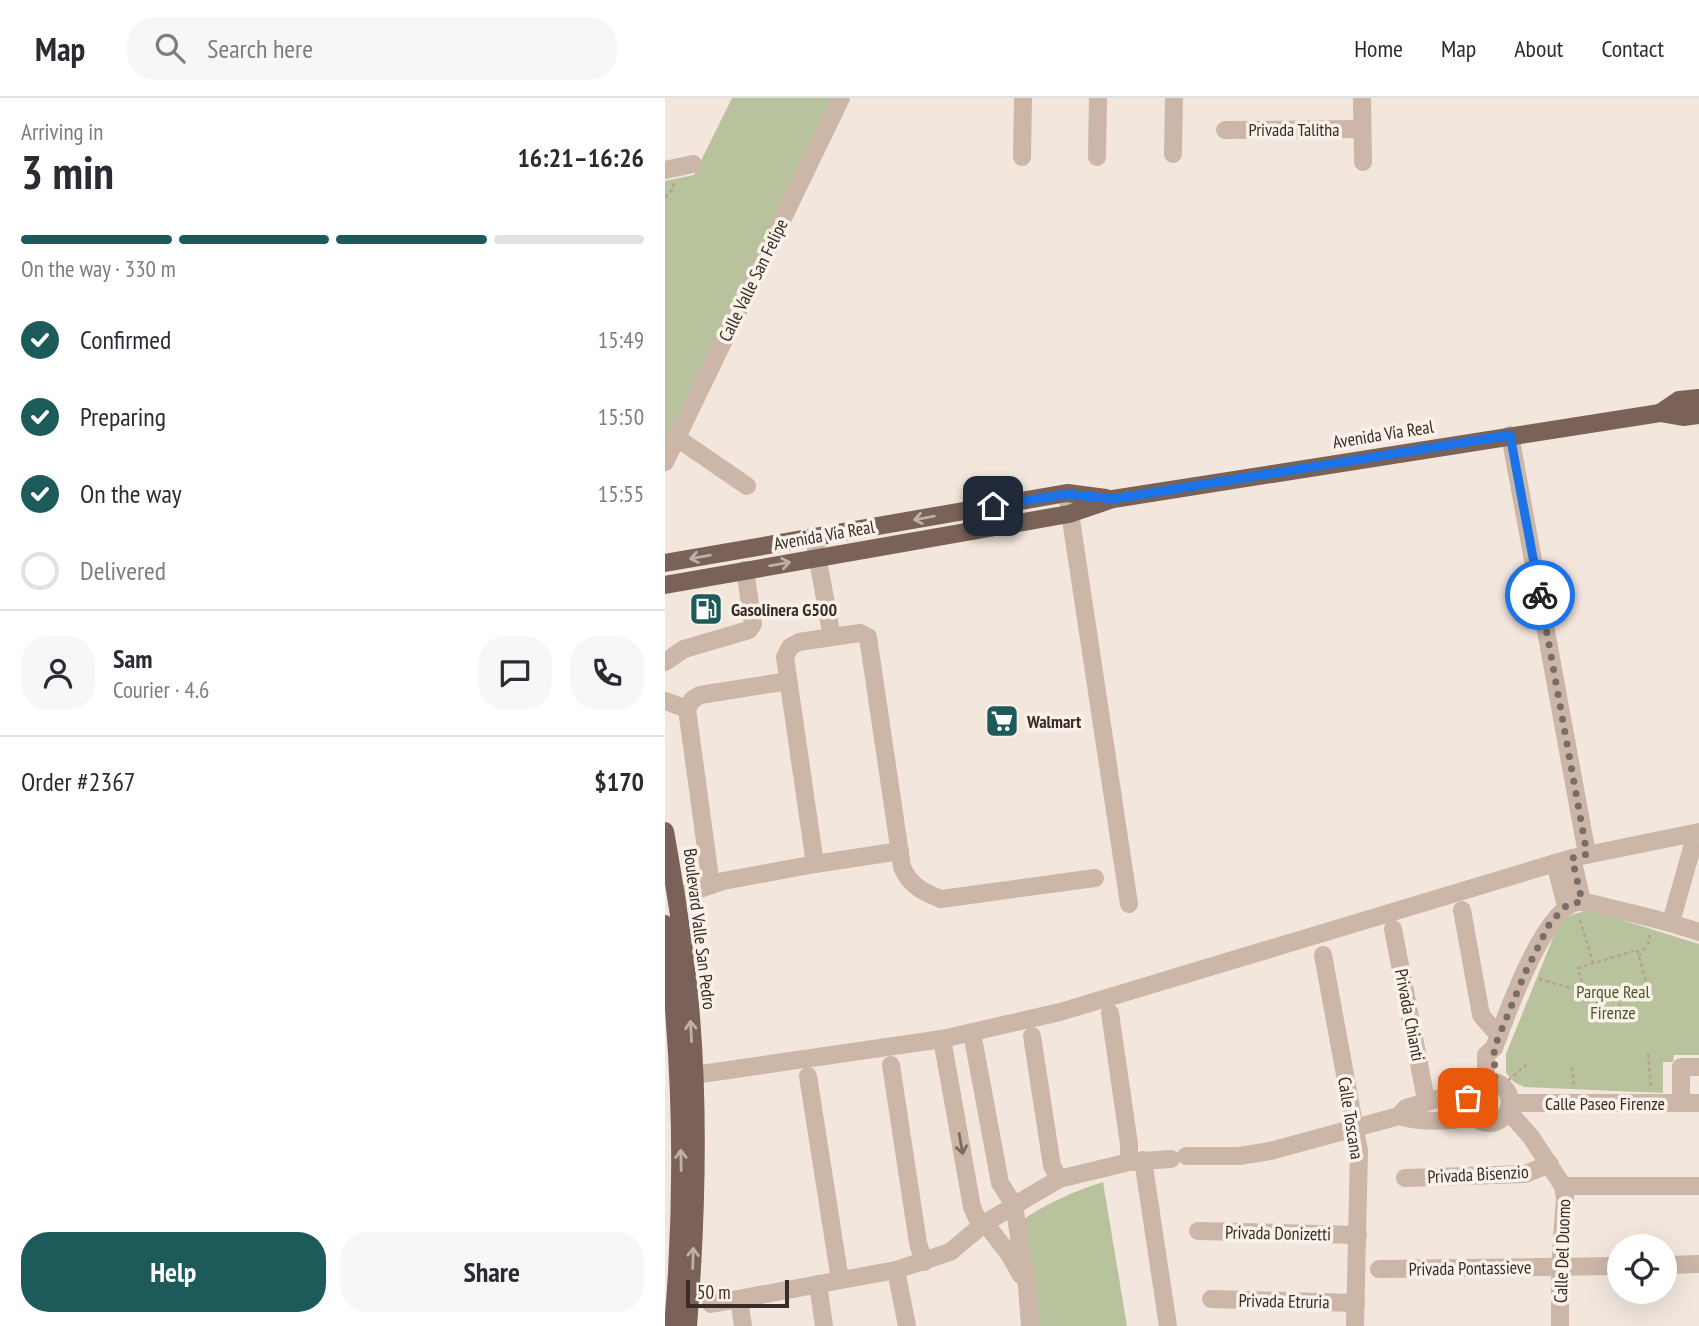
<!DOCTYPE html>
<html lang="en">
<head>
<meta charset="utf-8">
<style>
	body { margin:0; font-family:"PT Sans Narrow",sans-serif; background:#f7f7f7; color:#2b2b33; height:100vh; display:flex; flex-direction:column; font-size:26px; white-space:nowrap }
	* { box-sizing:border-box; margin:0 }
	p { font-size:23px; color:#7c7c81 }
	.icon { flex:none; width:38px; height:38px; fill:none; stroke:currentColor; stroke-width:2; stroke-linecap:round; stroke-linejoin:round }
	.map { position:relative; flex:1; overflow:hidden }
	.panel { display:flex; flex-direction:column; background:#fff; width:665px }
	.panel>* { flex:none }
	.fabs { position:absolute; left:942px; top:1136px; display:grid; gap:14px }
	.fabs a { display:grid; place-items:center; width:70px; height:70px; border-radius:50%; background:#fff; box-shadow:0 7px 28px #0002; font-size:35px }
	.scale { position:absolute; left:21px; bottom:18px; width:103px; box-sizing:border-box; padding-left:7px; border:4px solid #382c28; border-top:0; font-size:19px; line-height:24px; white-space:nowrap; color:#382c28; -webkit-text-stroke:5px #faf1e9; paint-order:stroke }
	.pin { position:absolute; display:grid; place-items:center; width:60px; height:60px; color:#fff; margin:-30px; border-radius:14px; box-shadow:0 4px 10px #0006 }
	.courier { position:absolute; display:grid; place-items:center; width:70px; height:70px; margin:-35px; border:5px solid #1a73e8; border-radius:50%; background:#fff; color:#222; box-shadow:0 2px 9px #0007 }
	.summary em { font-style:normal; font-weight:800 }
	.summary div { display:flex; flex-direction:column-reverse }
	.summary { display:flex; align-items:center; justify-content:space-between; height:119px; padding:0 21px }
	h1 { font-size:46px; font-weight:800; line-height:52px }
	.bar { display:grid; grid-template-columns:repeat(4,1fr); gap:10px 7px; align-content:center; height:84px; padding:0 21px }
	.bar i { height:9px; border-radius:5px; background:#e1e1e2 }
	.bar .selected { background:#1d5a5a }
	.bar p { grid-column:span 4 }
	.line { display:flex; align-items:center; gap:18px; padding:0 21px; border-top:2px solid #e1e1e2 }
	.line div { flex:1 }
	.round { display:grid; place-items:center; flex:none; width:74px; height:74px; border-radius:28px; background:#f7f7f7 }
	ol { padding:0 21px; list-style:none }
	li { display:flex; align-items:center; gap:21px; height:77px }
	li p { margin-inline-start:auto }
	li .icon { padding:7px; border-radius:50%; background:#1d5a5a; color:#fff; stroke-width:4 }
	li:last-child { color:#7c7c81 }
	li i { width:38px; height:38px; border:4px solid #e1e1e2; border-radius:50% }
	.cta { display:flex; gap:14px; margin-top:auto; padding:14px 21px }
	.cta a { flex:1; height:80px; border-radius:28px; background:#1d5a5a; color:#fff; font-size:28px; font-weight:800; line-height:80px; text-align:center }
	.cta a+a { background:#f7f7f7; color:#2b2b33 }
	header { display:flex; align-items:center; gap:42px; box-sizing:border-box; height:98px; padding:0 35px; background:#fff; border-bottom:2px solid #e1e1e2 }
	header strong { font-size:33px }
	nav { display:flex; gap:38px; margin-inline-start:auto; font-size:24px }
	.search { width:490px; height:63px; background:#f7f7f7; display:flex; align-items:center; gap:18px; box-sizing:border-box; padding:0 24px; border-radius:28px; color:#7c7c81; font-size:26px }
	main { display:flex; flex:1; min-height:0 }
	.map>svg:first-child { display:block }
</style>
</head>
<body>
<header>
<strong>Map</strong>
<div class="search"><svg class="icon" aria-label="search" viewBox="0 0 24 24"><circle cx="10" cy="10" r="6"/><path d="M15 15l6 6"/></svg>Search here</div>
<nav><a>Home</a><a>Map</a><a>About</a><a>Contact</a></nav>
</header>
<main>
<section class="panel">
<div class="summary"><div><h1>3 min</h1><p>Arriving in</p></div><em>16:21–16:26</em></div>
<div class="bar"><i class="selected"></i><i class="selected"></i><i class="selected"></i><i></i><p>On the way · 330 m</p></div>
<ol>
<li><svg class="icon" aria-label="check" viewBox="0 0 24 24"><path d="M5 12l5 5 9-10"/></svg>Confirmed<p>15:49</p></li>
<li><svg class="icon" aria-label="check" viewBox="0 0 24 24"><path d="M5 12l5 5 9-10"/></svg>Preparing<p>15:50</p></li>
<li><svg class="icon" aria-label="check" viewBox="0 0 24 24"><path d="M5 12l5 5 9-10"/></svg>On the way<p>15:55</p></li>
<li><i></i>Delivered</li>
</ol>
<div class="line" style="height:126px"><a class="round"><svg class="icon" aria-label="person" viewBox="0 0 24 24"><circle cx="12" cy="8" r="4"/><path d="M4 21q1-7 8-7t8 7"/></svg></a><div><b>Sam</b><p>Courier · 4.6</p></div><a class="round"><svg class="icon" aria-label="chat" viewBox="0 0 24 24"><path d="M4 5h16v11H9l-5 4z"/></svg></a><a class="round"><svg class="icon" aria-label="phone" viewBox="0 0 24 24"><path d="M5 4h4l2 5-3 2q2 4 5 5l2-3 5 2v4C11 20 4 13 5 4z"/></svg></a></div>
<div class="line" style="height:91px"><div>Order #2367</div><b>$170</b></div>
<div class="cta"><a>Help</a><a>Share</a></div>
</section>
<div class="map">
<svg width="1034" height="1228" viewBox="0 0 1034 1228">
	<rect width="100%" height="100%" fill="#f3e7dd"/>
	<!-- green -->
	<g fill="#b8c29c">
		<polygon points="67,0 167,0 0,345 0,83 29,77"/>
		<path d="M 920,813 L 928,813 L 1034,846 L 1034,957 L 1009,957 L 1008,964 L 998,964 L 998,995 L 859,989 L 849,984 L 841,975 L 841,956 L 892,830 C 900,819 907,816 920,813 Z"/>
		<path d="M 438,1084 L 462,1228 L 373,1228 L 355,1124 C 379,1106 410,1093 438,1084 Z"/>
	</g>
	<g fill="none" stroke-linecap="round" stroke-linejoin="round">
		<!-- path -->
		<g stroke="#b7a092" stroke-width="2.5" stroke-dasharray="3.5 3.5" stroke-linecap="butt">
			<polyline points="0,99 9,90 8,85"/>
			<polyline points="915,822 928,865"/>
			<polygon points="972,852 983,890 924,908 913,870"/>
			<polyline points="974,858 983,846 985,837"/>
			<polyline points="874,881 905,890 918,888"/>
			<polyline points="980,891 984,904"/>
			<polyline points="952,899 956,912"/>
			<polyline points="932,906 936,919"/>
			<polyline points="983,956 986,991"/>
			<polyline points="907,969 909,989"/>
			<polyline points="838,987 864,964"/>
		</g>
		<!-- minor -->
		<g stroke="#cbb6a8" stroke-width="18">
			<polyline points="697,0 698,64"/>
			<polyline points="560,32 697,31"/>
			<polyline points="508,56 509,0"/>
			<polyline points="357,59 358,0"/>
			<polyline points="432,59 433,0"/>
			<polyline points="0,72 28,66"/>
			<polyline points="845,337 922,756"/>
			<polyline points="12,340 82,388"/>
			<polyline points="0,364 176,0"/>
			<polyline points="402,395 464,806"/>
			<path d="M 167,539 L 195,535 L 203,539 L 237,769 C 245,787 257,794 276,801 L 430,780"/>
			<polyline points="0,564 19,551 84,532 88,526 80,472"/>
			<polyline points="0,603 22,611"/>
			<polyline points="907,760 917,803"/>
			<polyline points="890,765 901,808"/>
			<polyline points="150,766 235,753"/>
			<polyline points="46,787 22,611 27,602 35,597 123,583"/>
			<polyline points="12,799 58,783 150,766 120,559 125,549 134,544 167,539 149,440"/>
			<polyline points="797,812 816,917 834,938"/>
			<polyline points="1006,824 1027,750"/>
			<polyline points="728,831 761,1002"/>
			<polyline points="658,857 694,1053 690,1228"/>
			<polyline points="445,915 464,1046 464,1064"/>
			<polyline points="307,935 335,1085 349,1107 362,1188 365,1228"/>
			<polyline points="367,938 387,1068 394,1081"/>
			<polyline points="277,941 307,1109 316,1129"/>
			<polyline points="226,967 253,1145 259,1164"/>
			<polyline points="29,977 277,941 395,914 907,760 1034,734"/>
			<polyline points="143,978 175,1182"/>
			<path d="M 821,982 L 821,957 L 829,950 C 841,918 879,810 913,804 C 923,803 935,808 945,810 C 975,817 1005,824 1034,834"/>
			<circle cx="824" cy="1004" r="21"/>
			<polyline points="845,1005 1034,1005"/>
			<polyline points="1016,1005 1016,969 1034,969"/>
			<polyline points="843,1013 866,1039 898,1088 900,1100 895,1169 895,1228"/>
			<polyline points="734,1018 741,1010 807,991"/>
			<path d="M 521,1058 L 574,1058 L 605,1053 L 734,1018 C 756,1025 787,1023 810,1019"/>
			<polyline points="478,1062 503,1228"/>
			<polyline points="740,1080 860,1076 885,1066"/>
			<polyline points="898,1088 1034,1088"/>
			<polyline points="320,1125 344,1156 356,1177"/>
			<polyline points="533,1133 693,1137"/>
			<polyline points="999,1167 1034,1166"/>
			<polyline points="714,1171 954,1168"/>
			<polyline points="231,1172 242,1228"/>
			<polyline points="153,1186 159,1228"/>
			<polyline points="74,1201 78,1228"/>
			<polyline points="546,1201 691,1205"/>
			<polyline points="46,1206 231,1172 285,1154 320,1125 394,1081 464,1064 506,1061"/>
		</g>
		<!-- major -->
		<g stroke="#7a6259" stroke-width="18">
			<polyline points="995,315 1014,302 1034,300"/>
			<polyline points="0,465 402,395 441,400"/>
			<polyline points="0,487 404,416 448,401 995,315 1018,319 1034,317"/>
			<path d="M 0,733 C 9,784 18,835 23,886 C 35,999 32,1115 23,1228"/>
			<path d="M 0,826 C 17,960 20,1093 8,1228"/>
		</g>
	</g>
	<!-- one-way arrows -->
	<defs><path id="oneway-shaft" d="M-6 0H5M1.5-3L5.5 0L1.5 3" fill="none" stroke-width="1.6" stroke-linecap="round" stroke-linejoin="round" transform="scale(1.75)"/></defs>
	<g stroke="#c0b1a8">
		<use href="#oneway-shaft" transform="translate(259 420) rotate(170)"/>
		<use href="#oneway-shaft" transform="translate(35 459) rotate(170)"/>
		<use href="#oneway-shaft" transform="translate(115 466) rotate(-10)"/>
		<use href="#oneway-shaft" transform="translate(26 933) rotate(-93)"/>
		<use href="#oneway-shaft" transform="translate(16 1062) rotate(-91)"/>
		<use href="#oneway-shaft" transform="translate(28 1160) rotate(-88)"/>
	</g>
	<use stroke="#7a6a62" href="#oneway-shaft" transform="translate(296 1046) rotate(80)"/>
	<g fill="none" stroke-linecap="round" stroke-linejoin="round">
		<!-- done -->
		<path stroke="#796d67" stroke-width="7" stroke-dasharray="0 12.6" d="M 803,1000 C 809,988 817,982 830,983 L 829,950 L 860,875 L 885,825 L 901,808 L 917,803 L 907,760 L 922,756 L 875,497"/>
		<!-- route -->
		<polyline stroke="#1a73e8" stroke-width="9" points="328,408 402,396 448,401 845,337 875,497"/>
	</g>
	<!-- icons -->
	<defs>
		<symbol id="fuel-square" viewBox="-11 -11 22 22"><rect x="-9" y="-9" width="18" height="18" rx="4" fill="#1d5a5a" stroke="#faf1e9"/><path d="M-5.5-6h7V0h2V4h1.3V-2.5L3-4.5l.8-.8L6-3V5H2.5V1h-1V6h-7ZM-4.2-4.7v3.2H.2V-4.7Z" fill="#fff"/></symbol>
		<symbol id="supermarket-square" viewBox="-11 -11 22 22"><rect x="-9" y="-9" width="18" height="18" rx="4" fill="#1d5a5a" stroke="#faf1e9"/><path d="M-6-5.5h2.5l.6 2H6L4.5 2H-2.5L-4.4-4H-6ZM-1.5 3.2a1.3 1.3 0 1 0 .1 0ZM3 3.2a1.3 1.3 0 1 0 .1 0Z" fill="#fff"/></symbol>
	</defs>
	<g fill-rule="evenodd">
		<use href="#fuel-square" x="22" y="492" width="38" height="38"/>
		<use href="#supermarket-square" x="318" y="604" width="38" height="38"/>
	</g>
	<g text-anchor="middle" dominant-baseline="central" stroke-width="7" stroke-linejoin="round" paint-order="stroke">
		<!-- street labels -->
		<g font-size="18" fill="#382c28" stroke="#faf1e9">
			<text x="629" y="31">Privada Talitha</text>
			<text transform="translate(88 182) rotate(-64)">Calle Valle San Felipe</text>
			<text transform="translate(718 336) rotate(-9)">Avenida Vía Real</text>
			<text transform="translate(159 437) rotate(-10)">Avenida Vía Real</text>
			<text transform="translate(35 831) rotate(83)">Boulevard Valle San Pedro</text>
			<text transform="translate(745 917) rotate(79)">Privada Chianti</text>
			<text x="940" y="1005">Calle Paseo Firenze</text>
			<text transform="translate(686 1020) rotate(81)">Calle Toscana</text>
			<text transform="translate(813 1076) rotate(-3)">Privada Bisenzio</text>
			<text transform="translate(613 1135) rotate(1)">Privada Donizetti</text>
			<text transform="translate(897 1153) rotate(-88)">Calle Del Duomo</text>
			<text transform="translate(805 1170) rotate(-1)">Privada Pontassieve</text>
			<text transform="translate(619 1203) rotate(1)">Privada Etruria</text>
		</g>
		<!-- poi labels -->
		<g font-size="18" font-weight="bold" fill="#382c28" stroke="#faf1e9" text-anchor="start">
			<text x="66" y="511">Gasolinera G500</text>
			<text x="362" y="623">Walmart</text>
		</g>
		<!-- park labels -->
		<g font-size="18" fill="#4a572c" stroke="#faf1e9">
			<text x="948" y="893">Parque Real<tspan x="948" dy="21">Firenze</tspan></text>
		</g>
	</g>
</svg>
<div class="fabs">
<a><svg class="icon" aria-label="locate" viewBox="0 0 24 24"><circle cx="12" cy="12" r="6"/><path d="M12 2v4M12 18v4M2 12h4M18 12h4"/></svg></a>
</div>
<div class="scale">50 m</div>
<div class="pin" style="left:803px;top:1000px;background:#ea580c"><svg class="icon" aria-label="bag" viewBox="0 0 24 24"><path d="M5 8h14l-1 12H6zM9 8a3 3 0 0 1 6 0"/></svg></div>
<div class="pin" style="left:328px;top:408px;background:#1f2937"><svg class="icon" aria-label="home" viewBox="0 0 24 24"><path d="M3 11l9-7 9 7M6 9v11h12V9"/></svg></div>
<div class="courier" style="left:875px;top:497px"><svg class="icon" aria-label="bike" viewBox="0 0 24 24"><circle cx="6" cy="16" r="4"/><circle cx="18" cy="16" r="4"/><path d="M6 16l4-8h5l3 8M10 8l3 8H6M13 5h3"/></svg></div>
</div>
</main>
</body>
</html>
